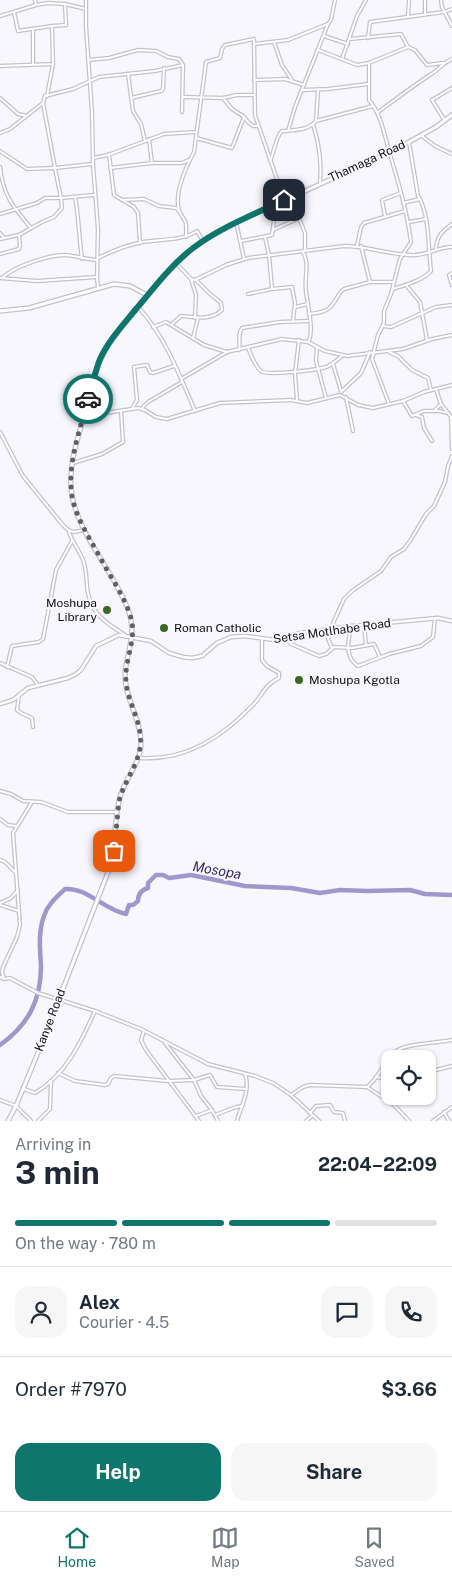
<!DOCTYPE html>
<html lang="en">
<head>
<meta charset="utf-8">
<style>
	body { margin:0; font-family:"Public Sans",sans-serif; background:#f6f6f7; color:#1f2937; height:100vh; display:flex; flex-direction:column; font-size:19px; white-space:nowrap }
	* { box-sizing:border-box; margin:0 }
	p { font-size:16px; color:#747a83 }
	.icon { flex:none; width:28px; height:28px; fill:none; stroke:currentColor; stroke-width:2; stroke-linecap:round; stroke-linejoin:round }
	.map { position:relative; height:1121px; overflow:hidden }
	.panel { display:flex; flex-direction:column; background:#fff; flex:1 }
	.panel>* { flex:none }
	.fabs { position:absolute; left:381px; top:1050px; display:grid; gap:10px }
	.fabs a { display:grid; place-items:center; width:55px; height:55px; border-radius:10px; background:#fff; box-shadow:0 1px 4px #0004; font-size:25px }
	.pin { position:absolute; display:grid; place-items:center; width:42px; height:42px; color:#fff; margin:-21px; border-radius:10px; box-shadow:0 2px 8px #0006 }
	.courier { position:absolute; display:grid; place-items:center; width:50px; height:50px; margin:-25px; border:4px solid #0f766e; border-radius:50%; background:#fff; color:#222; box-shadow:0 1px 6px #0007 }
	.head em { font-style:normal; font-weight:700 }
	.head div { display:flex; flex-direction:column-reverse }
	.head { display:flex; align-items:center; justify-content:space-between; height:85px; padding:0 15px }
	h1 { font-size:32px; font-weight:700; line-height:38px }
	.bar { display:grid; grid-template-columns:repeat(4,1fr); gap:8px 5px; align-content:center; height:60px; padding:0 15px }
	.bar i { height:6px; border-radius:4px; background:#e0e1e3 }
	.bar .current { background:#0f766e }
	.bar p { grid-column:span 4 }
	.line { display:flex; align-items:center; gap:12px; padding:0 15px; border-top:1px solid #e0e1e3 }
	.line div { flex:1 }
	.round { display:grid; place-items:center; flex:none; width:52px; height:52px; border-radius:15px; background:#f6f6f7 }
	.button { display:flex; gap:10px; margin-top:auto; padding:10px 15px }
	.button a { flex:1; height:58px; border-radius:15px; background:#0f766e; color:#fff; font-size:20px; font-weight:700; line-height:58px; text-align:center }
	.button a+a { background:#f6f6f7; color:#1f2937 }
	.menu { display:flex; justify-content:space-around; align-items:center; height:70px; border-top:1px solid #e0e1e3; background:#fff; font-size:14px; color:#747a83 }
	.menu a { display:grid; justify-items:center; gap:2px }
	.menu .current { color:#0f766e }
	.map>svg:first-child { display:block }
</style>
</head>
<body>
<div class="map">
<svg width="452" height="1121" viewBox="0 0 452 1121">
	<rect width="100%" height="100%" fill="#f7f7fd"/>
	<g fill="none" stroke-linecap="round" stroke-linejoin="round">
		<!-- river -->
		<path stroke="#a097cd" stroke-width="4.5" d="M 0,1045 C 28,1025 41,1001 41,966 C 40,950 38,932 44,916 C 47,905 57,897 65,889 C 87,887 104,910 126,914 L 129,905 L 133,905 L 138,901 C 138,894 141,890 148,888 L 148,883 L 156,875 L 163,875 L 169,878 L 191,875 L 245,886 L 291,888 L 320,893 L 340,890 L 367,891 L 410,890 L 425,894 L 452,895"/>
		<defs>
			<g id="minor">
				<polyline points="35,0 36,5 48,3 65,4"/>
				<polyline points="86,0 86,26 92,113 93,164 98,229 97,277 98,288"/>
				<polyline points="441,0 442,7 452,26"/>
				<polyline points="14,12 18,31 52,26"/>
				<polyline points="425,14 425,0"/>
				<polyline points="0,16 36,5"/>
				<polyline points="408,16 409,0"/>
				<polyline points="324,36 348,44"/>
				<polyline points="368,38 370,22 444,12 452,9"/>
				<polyline points="350,39 401,34 408,47 415,50 427,65 443,63"/>
				<polyline points="274,42 282,65 292,80"/>
				<polyline points="254,44 288,40 328,24 331,20 335,0"/>
				<polyline points="318,50 357,65 369,63 408,47"/>
				<polyline points="342,59 357,16 366,0"/>
				<polyline points="88,60 109,58 138,50 156,51 168,57 179,59 183,65 182,112"/>
				<path d="M 369,63 L 369,100 C 381,114 384,133 389,151 C 398,181 407,211 411,242 L 400,259 L 391,294 L 384,311 L 384,323 L 378,335 L 372,359 L 389,404"/>
				<polyline points="33,64 33,29"/>
				<polyline points="0,66 53,64 52,26 66,25 65,4 86,9"/>
				<polyline points="128,74 133,111 141,124 145,141"/>
				<polyline points="254,80 285,79 304,85"/>
				<polyline points="302,90 328,89 368,84"/>
				<polyline points="47,96 53,64"/>
				<polyline points="183,97 223,98 237,95 254,95"/>
				<polyline points="0,98 18,114 26,116"/>
				<polyline points="131,98 161,91 163,89 164,68"/>
				<polyline points="223,98 232,109 243,116 249,123 253,126 258,126"/>
				<path d="M 377,113 C 396,99 414,85 433,73 C 440,68 444,62 452,59"/>
				<polyline points="316,121 318,91"/>
				<polyline points="445,121 432,100 452,88"/>
				<path d="M 313,124 C 319,143 322,163 320,183"/>
				<polyline points="288,131 295,107 328,24"/>
				<polyline points="0,133 10,129 43,103"/>
				<polyline points="422,136 435,146 452,154"/>
				<polyline points="196,138 232,148 244,117"/>
				<polyline points="149,139 152,163"/>
				<polyline points="0,151 27,169 55,168 61,198 45,198 37,203 0,214"/>
				<polyline points="109,154 114,195 134,207 138,213 140,243"/>
				<polyline points="93,158 108,155 164,134 196,132"/>
				<path d="M 270,161 C 274,153 276,136 282,131 C 295,130 307,131 316,121 L 373,106"/>
				<polyline points="92,164 55,168 43,103 45,96 73,89 99,77 155,71 183,65"/>
				<path d="M 0,167 C 3,195 13,207 31,228"/>
				<polyline points="110,168 152,163 182,163 189,160"/>
				<path d="M 75,197 C 79,218 79,238 82,259"/>
				<polyline points="122,200 144,199 159,206 176,208 179,211"/>
				<polyline points="403,203 420,199"/>
				<polyline points="385,216 382,200 401,193"/>
				<polyline points="236,222 244,259"/>
				<polyline points="409,222 426,219"/>
				<polyline points="273,230 299,218 305,233 305,250"/>
				<polyline points="0,233 4,238"/>
				<path d="M 186,237 C 186,232 187,225 185,221 C 183,217 180,214 179,210 C 174,192 186,167 194,152 L 206,62 L 220,58 L 222,49 L 225,45 L 254,39 L 255,115 L 284,200"/>
				<polyline points="265,237 269,255 272,289"/>
				<polyline points="0,239 19,235 42,222 54,217 62,208 61,198 94,195"/>
				<polyline points="241,241 272,235 276,205"/>
				<polyline points="357,246 361,227 364,223 405,211"/>
				<polyline points="361,246 370,282"/>
				<path d="M 436,249 C 437,235 442,232 452,224"/>
				<path d="M 303,252 C 310,263 304,278 306,291 C 307,303 315,332 308,342"/>
				<polyline points="0,254 19,249 20,246 19,235"/>
				<path d="M 98,258 C 112,251 127,245 143,242 C 161,239 182,241 197,231 L 203,241"/>
				<path d="M 176,263 L 191,279 L 195,280 L 226,265 L 248,258 L 344,246 C 366,246 387,254 410,255 C 424,257 437,247 452,247"/>
				<polyline points="452,273 449,275 452,285"/>
				<polyline points="0,278 37,281 97,277"/>
				<path d="M 2,278 C 15,266 48,255 65,255 C 76,256 86,259 97,260"/>
				<polyline points="191,279 196,295 195,318"/>
				<polyline points="406,285 420,302 427,340"/>
				<path d="M 393,289 C 405,285 422,281 431,271 C 428,249 430,214 418,196 L 409,142"/>
				<polyline points="248,294 272,289 292,287 295,303 293,321"/>
				<polyline points="295,307 308,304"/>
				<path d="M 139,308 C 165,336 180,376 195,411"/>
				<path d="M 309,314 C 317,313 328,312 332,305 C 337,300 338,293 344,289 L 370,282 L 394,282"/>
				<path d="M 171,325 L 181,316 C 196,317 210,321 222,310 L 221,303 L 209,293 L 196,280"/>
				<polyline points="383,326 391,327 436,307 452,305"/>
				<polyline points="153,327 166,322 204,345 227,352"/>
				<polyline points="193,338 198,318"/>
				<polyline points="317,347 316,361 326,398"/>
				<path d="M 248,348 C 251,354 255,367 261,371 C 266,376 317,370 326,367 C 332,365 337,360 342,356"/>
				<path d="M 239,350 C 241,343 237,334 242,328 L 280,322 L 308,321"/>
				<polyline points="389,352 398,356 412,370 428,378 431,390"/>
				<polyline points="333,364 341,391"/>
				<polyline points="181,379 227,352 282,339 308,342 325,351 347,356 403,349 432,339 452,335"/>
				<polyline points="436,389 441,404 451,417 452,449"/>
				<polyline points="341,392 361,373 370,352"/>
				<polyline points="346,397 353,431"/>
				<polyline points="297,400 295,374 299,340"/>
				<polyline points="403,401 412,416 424,411 439,411 448,413"/>
				<polyline points="132,409 137,400 134,367 147,365 150,372 153,373 174,366"/>
				<polyline points="141,409 148,402 182,382"/>
				<polyline points="434,411 441,404"/>
				<polyline points="85,412 99,414 138,408 145,410 156,417 167,419 220,403 291,400 307,403 340,395 358,405 373,408 403,401 424,392 452,385"/>
				<polyline points="416,415 422,417 424,428 432,441"/>
				<path d="M 0,432 L 23,476 L 62,524 C 70,533 73,533 84,530"/>
				<polyline points="73,463 102,454 123,442 121,411"/>
				<path d="M 69,532 C 72,542 82,554 84,563 C 87,573 86,583 88,593 C 92,615 108,624 125,635"/>
				<polyline points="364,625 366,645"/>
				<path d="M 352,626 C 348,638 344,657 358,666 L 389,654 L 421,646 L 433,637 L 435,618"/>
				<polyline points="285,637 291,644 319,656 326,654 334,647 352,648 374,644 380,657"/>
				<polyline points="332,648 328,639 334,621 344,599 352,591 381,571 391,557 404,549 410,541 426,514 434,506 440,493 445,482 448,466 452,456"/>
				<polyline points="0,663 32,677 38,685"/>
				<polyline points="7,667 12,646 39,642 43,639 56,570 72,541"/>
				<polyline points="19,695 17,710 21,713 32,718 33,727"/>
				<path d="M 140,758 C 186,761 222,737 253,705 C 264,694 263,686 279,678 L 279,673 L 267,666 L 262,660 L 262,639"/>
				<polyline points="0,791 11,794 23,801 41,802 68,812 116,812"/>
				<polyline points="0,819 8,825 16,826"/>
				<polyline points="0,860 5,862 15,872"/>
				<polyline points="0,903 11,898 18,890"/>
				<polyline points="0,905 19,911"/>
				<polyline points="0,977 4,979 10,978 38,993 95,1011 141,1029 208,1064 255,1076 273,1083 291,1095 319,1121"/>
				<polyline points="4,979 2,972 3,967 17,937 20,925 13,833 32,802"/>
				<polyline points="144,1031 141,1040 146,1050 199,1121"/>
				<polyline points="165,1043 194,1080 201,1096 212,1110"/>
				<polyline points="428,1072 452,1066"/>
				<polyline points="58,1073 75,1081 105,1085 108,1084 111,1078 114,1076 168,1081 194,1080 210,1075 217,1087 246,1089"/>
				<polyline points="376,1077 390,1079"/>
				<polyline points="367,1087 394,1105 409,1121"/>
				<path d="M 24,1089 L 35,1093 C 66,1075 81,1042 95,1011"/>
				<path d="M 291,1095 L 303,1087 L 310,1085 L 367,1087 C 379,1078 383,1063 394,1053 C 403,1043 438,1043 452,1040"/>
				<polyline points="0,1100 16,1106 31,1121"/>
				<polyline points="444,1112 449,1121"/>
				<polyline points="310,1113 316,1106 330,1105 334,1112 343,1113 345,1121"/>
				<polyline points="215,1115 236,1107 242,1106"/>
				<polyline points="196,1116 212,1110 218,1121"/>
				<polyline points="38,1121 50,1109 51,1081"/>
				<path d="M 237,1121 C 241,1106 251,1090 245,1074"/>
				<polyline points="306,1121 312,1116"/>
				<polyline points="433,1121 452,1107"/>
			</g>
			<polyline id="tertiary" points="0,704 13,700 28,688 68,678 76,674 81,670 96,646 119,635 151,641 169,653 183,657 192,658 202,656 217,643 231,637 245,636 275,640 301,633 352,626 438,618 452,621"/>
			<g id="secondary">
				<polyline points="0,311 29,308 114,284 130,286 147,295"/>
				<path d="M 8,1121 L 16,1106 L 42,1043 L 110,867 C 117,843 113,817 121,794 C 126,777 141,762 141,743 C 141,719 125,699 125,675 C 126,653 137,635 129,612 C 115,572 80,538 72,496 C 67,467 78,437 86,410 C 90,392 94,373 102,357 C 110,338 124,324 137,308 C 154,287 171,264 194,248 C 220,228 250,216 279,203 C 323,183 366,163 409,142 L 436,127 L 452,115"/>
			</g>
		</defs>
		<!-- minor casing -->
		<use href="#minor" stroke="#c3c1d0" stroke-width="4.5"/>
		<!-- tertiary casing -->
		<use href="#tertiary" stroke="#c3c1d0" stroke-width="5"/>
		<!-- secondary casing -->
		<use href="#secondary" stroke="#c3c1d0" stroke-width="5.5"/>
		<!-- minor -->
		<use href="#minor" stroke="#fff" stroke-width="2"/>
		<!-- tertiary -->
		<use href="#tertiary" stroke="#fff" stroke-width="2.5"/>
		<!-- secondary -->
		<use href="#secondary" stroke="#fff" stroke-width="3"/>
	</g>
	<g fill="none" stroke-linecap="round" stroke-linejoin="round">
		<!-- done -->
		<path stroke="#616066" stroke-width="5" stroke-dasharray="0 9" d="M 88,399 C 80,430 67,464 72,496 C 76,519 91,540 102,561 C 112,579 125,598 131,618 C 137,640 124,660 126,682 C 128,704 144,725 140,748 C 137,767 124,782 119,801 L 114,851"/>
		<!-- route -->
		<path stroke="#0f766e" stroke-width="6" d="M 88,399 C 92,386 95,372 100,359 C 109,340 123,325 136,309 C 154,288 171,265 193,248 C 221,227 253,215 284,200"/>
	</g>
	<!-- markers -->
	<g fill="#3d6824" stroke="#f7f7fd" stroke-width="2">
		<circle cx="107" cy="610" r="5"/>
		<circle cx="164" cy="628" r="5"/>
		<circle cx="299" cy="680" r="5"/>
	</g>
	<g text-anchor="middle" dominant-baseline="central" stroke-width="4" stroke-linejoin="round" paint-order="stroke">
		<!-- street labels -->
		<g font-size="12" fill="#100f14" stroke="#f7f7fd">
			<text transform="translate(367 161) rotate(-25)">Thamaga Road</text>
			<text transform="translate(332 631) rotate(-8)">Setsa Motlhabe Road</text>
			<text transform="translate(50 1020) rotate(-69)">Kanye Road</text>
		</g>
		<!-- poi labels -->
		<g font-size="12" fill="#100f14" stroke="#f7f7fd" text-anchor="start">
			<text x="97" y="603" text-anchor="end">Moshupa<tspan x="97" dy="14">Library</tspan></text>
			<text x="174" y="628">Roman Catholic</text>
			<text x="309" y="680">Moshupa Kgotla</text>
		</g>
		<!-- water labels -->
		<g font-size="14" font-style="italic" fill="#382666" stroke="#f7f7fd">
			<text transform="translate(217 870) rotate(10)">Mosopa</text>
		</g>
	</g>
</svg>
<div class="fabs">
<a><svg class="icon" aria-label="locate" viewBox="0 0 24 24"><circle cx="12" cy="12" r="6"/><path d="M12 2v4M12 18v4M2 12h4M18 12h4"/></svg></a>
</div>
<div class="pin" style="left:114px;top:851px;background:#ea580c"><svg class="icon" aria-label="bag" viewBox="0 0 24 24"><path d="M5 8h14l-1 12H6zM9 8a3 3 0 0 1 6 0"/></svg></div>
<div class="pin" style="left:284px;top:200px;background:#1f2937"><svg class="icon" aria-label="home" viewBox="0 0 24 24"><path d="M3 11l9-7 9 7M6 9v11h12V9"/></svg></div>
<div class="courier" style="left:88px;top:399px"><svg class="icon" aria-label="car" viewBox="0 0 24 24"><path d="M5 17H2v-5l4-1 3-4h7l3 4 3 1v5h-3M9 17h6M6 11h13"/><circle cx="7" cy="17" r="2"/><circle cx="17" cy="17" r="2"/></svg></div>
</div>
<section class="panel">
<div class="head"><div><h1>3 min</h1><p>Arriving in</p></div><em>22:04–22:09</em></div>
<div class="bar"><i class="current"></i><i class="current"></i><i class="current"></i><i></i><p>On the way · 780 m</p></div>
<div class="line" style="height:90px"><a class="round"><svg class="icon" aria-label="person" viewBox="0 0 24 24"><circle cx="12" cy="8" r="4"/><path d="M4 21q1-7 8-7t8 7"/></svg></a><div><b>Alex</b><p>Courier · 4.5</p></div><a class="round"><svg class="icon" aria-label="chat" viewBox="0 0 24 24"><path d="M4 5h16v11H9l-5 4z"/></svg></a><a class="round"><svg class="icon" aria-label="phone" viewBox="0 0 24 24"><path d="M5 4h4l2 5-3 2q2 4 5 5l2-3 5 2v4C11 20 4 13 5 4z"/></svg></a></div>
<div class="line" style="height:65px"><div>Order #7970</div><b>$3.66</b></div>
<div class="button"><a>Help</a><a>Share</a></div>
</section>
<nav class="menu">
<a class="current"><svg class="icon" aria-label="home" viewBox="0 0 24 24"><path d="M3 11l9-7 9 7M6 9v11h12V9"/></svg>Home</a>
<a><svg class="icon" aria-label="map" viewBox="0 0 24 24"><path d="M3 6l6-2 6 2 6-2v14l-6 2-6-2-6 2zM9 4v14M15 6v14"/></svg>Map</a>
<a><svg class="icon" aria-label="saved" viewBox="0 0 24 24"><path d="M7 4h10v16l-5-4-5 4z"/></svg>Saved</a>
</nav>
</body>
</html>
